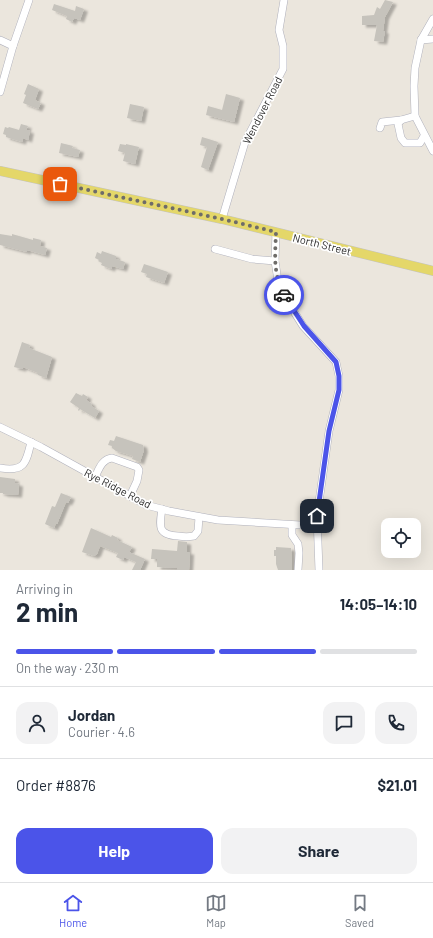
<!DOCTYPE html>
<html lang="en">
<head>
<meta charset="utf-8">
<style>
	body { margin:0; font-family:Barlow,sans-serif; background:#f2f2f3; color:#1f2937; height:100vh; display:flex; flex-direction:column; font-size:15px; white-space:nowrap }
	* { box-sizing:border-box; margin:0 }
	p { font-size:13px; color:#747a83 }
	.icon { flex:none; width:22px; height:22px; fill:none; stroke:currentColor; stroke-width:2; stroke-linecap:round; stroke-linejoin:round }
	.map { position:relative; height:570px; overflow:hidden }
	.details { display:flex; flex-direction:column; background:#fff; flex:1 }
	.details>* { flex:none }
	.tools { position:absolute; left:381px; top:518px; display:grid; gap:8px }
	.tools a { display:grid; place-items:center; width:40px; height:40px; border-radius:8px; background:#fff; box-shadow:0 4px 16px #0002; font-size:20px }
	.pin { position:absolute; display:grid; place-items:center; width:34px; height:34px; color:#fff; margin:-17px; border-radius:8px; box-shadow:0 2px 6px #0006 }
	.courier { position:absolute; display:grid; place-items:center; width:40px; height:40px; margin:-20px; border:3px solid #4b54e9; border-radius:50%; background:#fff; color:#222; box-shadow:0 1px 5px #0007 }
	.headline em { font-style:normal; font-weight:700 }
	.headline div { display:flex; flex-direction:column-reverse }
	.headline { display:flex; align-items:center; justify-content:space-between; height:68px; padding:0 16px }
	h1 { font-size:26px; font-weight:700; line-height:30px }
	.bar { display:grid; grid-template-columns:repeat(4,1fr); gap:6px 4px; align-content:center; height:48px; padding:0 16px }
	.bar i { height:5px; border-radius:3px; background:#e0e1e3 }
	.bar .active { background:#4b54e9 }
	.bar p { grid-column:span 4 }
	.line { display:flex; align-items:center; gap:10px; padding:0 16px; border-top:1px solid #e0e1e3 }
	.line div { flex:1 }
	.round { display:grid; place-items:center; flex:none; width:42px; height:42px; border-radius:12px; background:#f2f2f3 }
	.action { display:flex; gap:8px; margin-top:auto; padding:8px 16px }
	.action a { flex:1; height:46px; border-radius:12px; background:#4b54e9; color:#fff; font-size:16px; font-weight:700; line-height:46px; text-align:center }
	.action a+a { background:#f2f2f3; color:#1f2937 }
	.tabs { display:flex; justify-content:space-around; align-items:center; height:56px; border-top:1px solid #e0e1e3; background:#fff; font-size:11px; color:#747a83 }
	.tabs a { display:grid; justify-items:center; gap:2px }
	.tabs .active { color:#4b54e9 }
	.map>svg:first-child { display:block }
</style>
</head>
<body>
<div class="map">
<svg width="433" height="570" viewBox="0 0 433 570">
	<defs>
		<filter id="shadow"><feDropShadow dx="4" dy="2.5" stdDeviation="1" flood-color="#0004"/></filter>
	</defs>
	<rect width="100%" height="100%" fill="#ebe6dd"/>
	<!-- building -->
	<g fill="#c6c3bc" filter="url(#shadow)">
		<polygon points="385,0 393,2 385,17 383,31 385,31 383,42 374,41 377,25 362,25 362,16 374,15 377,7 380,9"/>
		<polygon points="54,4 75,11 76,6 84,9 80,20 74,18 72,22 66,19 67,16 52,10"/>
		<polygon points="28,84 39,89 35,100 41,103 38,109 23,103 26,95 24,94"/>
		<polygon points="226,94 240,98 234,122 206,115 208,106 222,110"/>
		<polygon points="130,104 144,107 141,121 127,118"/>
		<polygon points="21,124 28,126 26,130 30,131 28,140 23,138 22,142 6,137 6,135 3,134 5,127 8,128 9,127 19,130"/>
		<polygon points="202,137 218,142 208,170 201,167 207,147 200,145"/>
		<polygon points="61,143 73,146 72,148 80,150 78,157 59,153"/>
		<polygon points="120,144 126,145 126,144 139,147 135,164 123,161 125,153 118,151"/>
		<polygon points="0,234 12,236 12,234 33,240 33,238 41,240 40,246 47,248 45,255 27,250 27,252 0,245"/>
		<polygon points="102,251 116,256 116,259 125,262 123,269 112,266 111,269 101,265 102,263 98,261 99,260 95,258 97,252 101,254"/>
		<polygon points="144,264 168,272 164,283 146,277 147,274 141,272"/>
		<polygon points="22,342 30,345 29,348 52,357 46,378 38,375 38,373 23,367 22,369 14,367"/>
		<polygon points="76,393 82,396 83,394 88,397 86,400 92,404 91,406 99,411 95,418 80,409 79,411 78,410 79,408 70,402"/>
		<polygon points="116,436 143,445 144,450 140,462 132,459 133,456 116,451 112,448 112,446 108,445 110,440 114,441"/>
		<polygon points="0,477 15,479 15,483 19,484 18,495 3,494 3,493 0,493"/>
		<polygon points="61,493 71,497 68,503 66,502 57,524 56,523 54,528 45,524 52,506 55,507"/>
		<polygon points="91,528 111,537 112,535 118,538 117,540 132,547 129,552 145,559 140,570 132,570 136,562 124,557 123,560 116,557 118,553 100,546 97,554 94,556 82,552"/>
		<polygon points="178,541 187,542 187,552 190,552 189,570 177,570 177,568 157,567 157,559 151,559 152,549 177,551"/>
		<polygon points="276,547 291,548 292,570 278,570 276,564 276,556 274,556 274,550 276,550"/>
	</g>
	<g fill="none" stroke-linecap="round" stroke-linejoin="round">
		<defs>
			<g id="minor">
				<polyline points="433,19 421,40 415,68 414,86 415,116 433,151"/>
				<polyline points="0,40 13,46"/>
				<polyline points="421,40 433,39"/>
				<polyline points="0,92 13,46 29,0"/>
				<polyline points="415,116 401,120 398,124 401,138 405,143 420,143 424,136"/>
				<polyline points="380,128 382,122 401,120"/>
				<polyline points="222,219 245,142 283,69 283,46 279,30 284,0"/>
				<polyline points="276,232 275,261 278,281 286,299 303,326 336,362 339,376 339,390 329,431 317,516 319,570"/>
				<polyline points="215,249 252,259 275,261"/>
				<polyline points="0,427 41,447 146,505 169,511 218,520 317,526"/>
				<path d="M 0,468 C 24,472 26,464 31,442"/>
				<path d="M 95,477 C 99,469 102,459 112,458 L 137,467 L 139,470 L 137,481 L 130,496"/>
				<path d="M 162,509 C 159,527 158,535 178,536 C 184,537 189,537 194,536 L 198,531 L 199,517"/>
				<polyline points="292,525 292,535 298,544 299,553 298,570"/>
			</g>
			<polyline id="major" points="0,171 222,219 433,271"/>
		</defs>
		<!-- minor casing -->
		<use href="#minor" stroke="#b0b1bc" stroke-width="8"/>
		<!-- major casing -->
		<use href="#major" stroke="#c3c3c3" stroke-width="10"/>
		<!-- minor -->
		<use href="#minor" stroke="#fff" stroke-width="7"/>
		<!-- major -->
		<use href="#major" stroke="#e4d769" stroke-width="9"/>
	</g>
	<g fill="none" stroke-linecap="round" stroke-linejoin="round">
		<!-- done -->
		<path stroke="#6e6c69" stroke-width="4" stroke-dasharray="0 7.2" d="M 60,184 L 222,219 L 276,232 C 275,258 273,272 284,295"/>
		<!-- route -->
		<polyline stroke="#4b54e9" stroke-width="5" points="284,295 304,326 336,362 339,376 339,390 329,431 317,516"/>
	</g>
	<g text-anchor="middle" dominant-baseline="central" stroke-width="3.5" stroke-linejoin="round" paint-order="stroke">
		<!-- street labels -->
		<g font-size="11" fill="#2a2a2a" stroke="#fff">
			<text transform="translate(262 110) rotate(-63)">Wendover Road</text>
			<text transform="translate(322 244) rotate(14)">North Street</text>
			<text transform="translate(118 488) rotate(27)">Rye Ridge Road</text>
		</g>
	</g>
</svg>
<div class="tools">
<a><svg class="icon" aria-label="locate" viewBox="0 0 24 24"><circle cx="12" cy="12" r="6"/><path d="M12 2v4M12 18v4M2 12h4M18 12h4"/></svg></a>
</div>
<div class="pin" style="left:60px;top:184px;background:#ea580c"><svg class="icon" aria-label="bag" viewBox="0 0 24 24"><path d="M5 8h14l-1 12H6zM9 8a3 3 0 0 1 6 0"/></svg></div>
<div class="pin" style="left:317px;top:516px;background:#1f2937"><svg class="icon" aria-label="home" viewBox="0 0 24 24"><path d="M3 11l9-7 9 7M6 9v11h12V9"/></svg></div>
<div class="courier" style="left:284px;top:295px"><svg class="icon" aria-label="car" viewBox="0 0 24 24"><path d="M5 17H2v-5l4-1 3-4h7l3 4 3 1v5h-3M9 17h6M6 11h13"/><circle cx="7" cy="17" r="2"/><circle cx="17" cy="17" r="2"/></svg></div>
</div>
<section class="details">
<div class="headline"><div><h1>2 min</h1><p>Arriving in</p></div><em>14:05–14:10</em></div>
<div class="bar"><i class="active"></i><i class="active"></i><i class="active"></i><i></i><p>On the way · 230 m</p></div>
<div class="line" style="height:72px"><a class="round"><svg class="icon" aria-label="person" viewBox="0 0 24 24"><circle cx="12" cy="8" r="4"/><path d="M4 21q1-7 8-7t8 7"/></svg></a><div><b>Jordan</b><p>Courier · 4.6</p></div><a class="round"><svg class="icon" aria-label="chat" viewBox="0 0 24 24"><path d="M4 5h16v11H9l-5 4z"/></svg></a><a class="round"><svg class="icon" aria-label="phone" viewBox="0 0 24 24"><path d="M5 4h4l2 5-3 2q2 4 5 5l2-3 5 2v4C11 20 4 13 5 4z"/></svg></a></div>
<div class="line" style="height:52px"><div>Order #8876</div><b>$21.01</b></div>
<div class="action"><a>Help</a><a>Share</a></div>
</section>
<nav class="tabs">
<a class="active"><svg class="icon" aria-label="home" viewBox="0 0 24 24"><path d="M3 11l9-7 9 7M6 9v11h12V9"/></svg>Home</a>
<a><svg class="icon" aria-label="map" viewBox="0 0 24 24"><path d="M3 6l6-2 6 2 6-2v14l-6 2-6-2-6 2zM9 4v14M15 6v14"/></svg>Map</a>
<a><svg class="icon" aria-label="saved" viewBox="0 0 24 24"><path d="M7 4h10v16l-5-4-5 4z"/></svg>Saved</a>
</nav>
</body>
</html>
